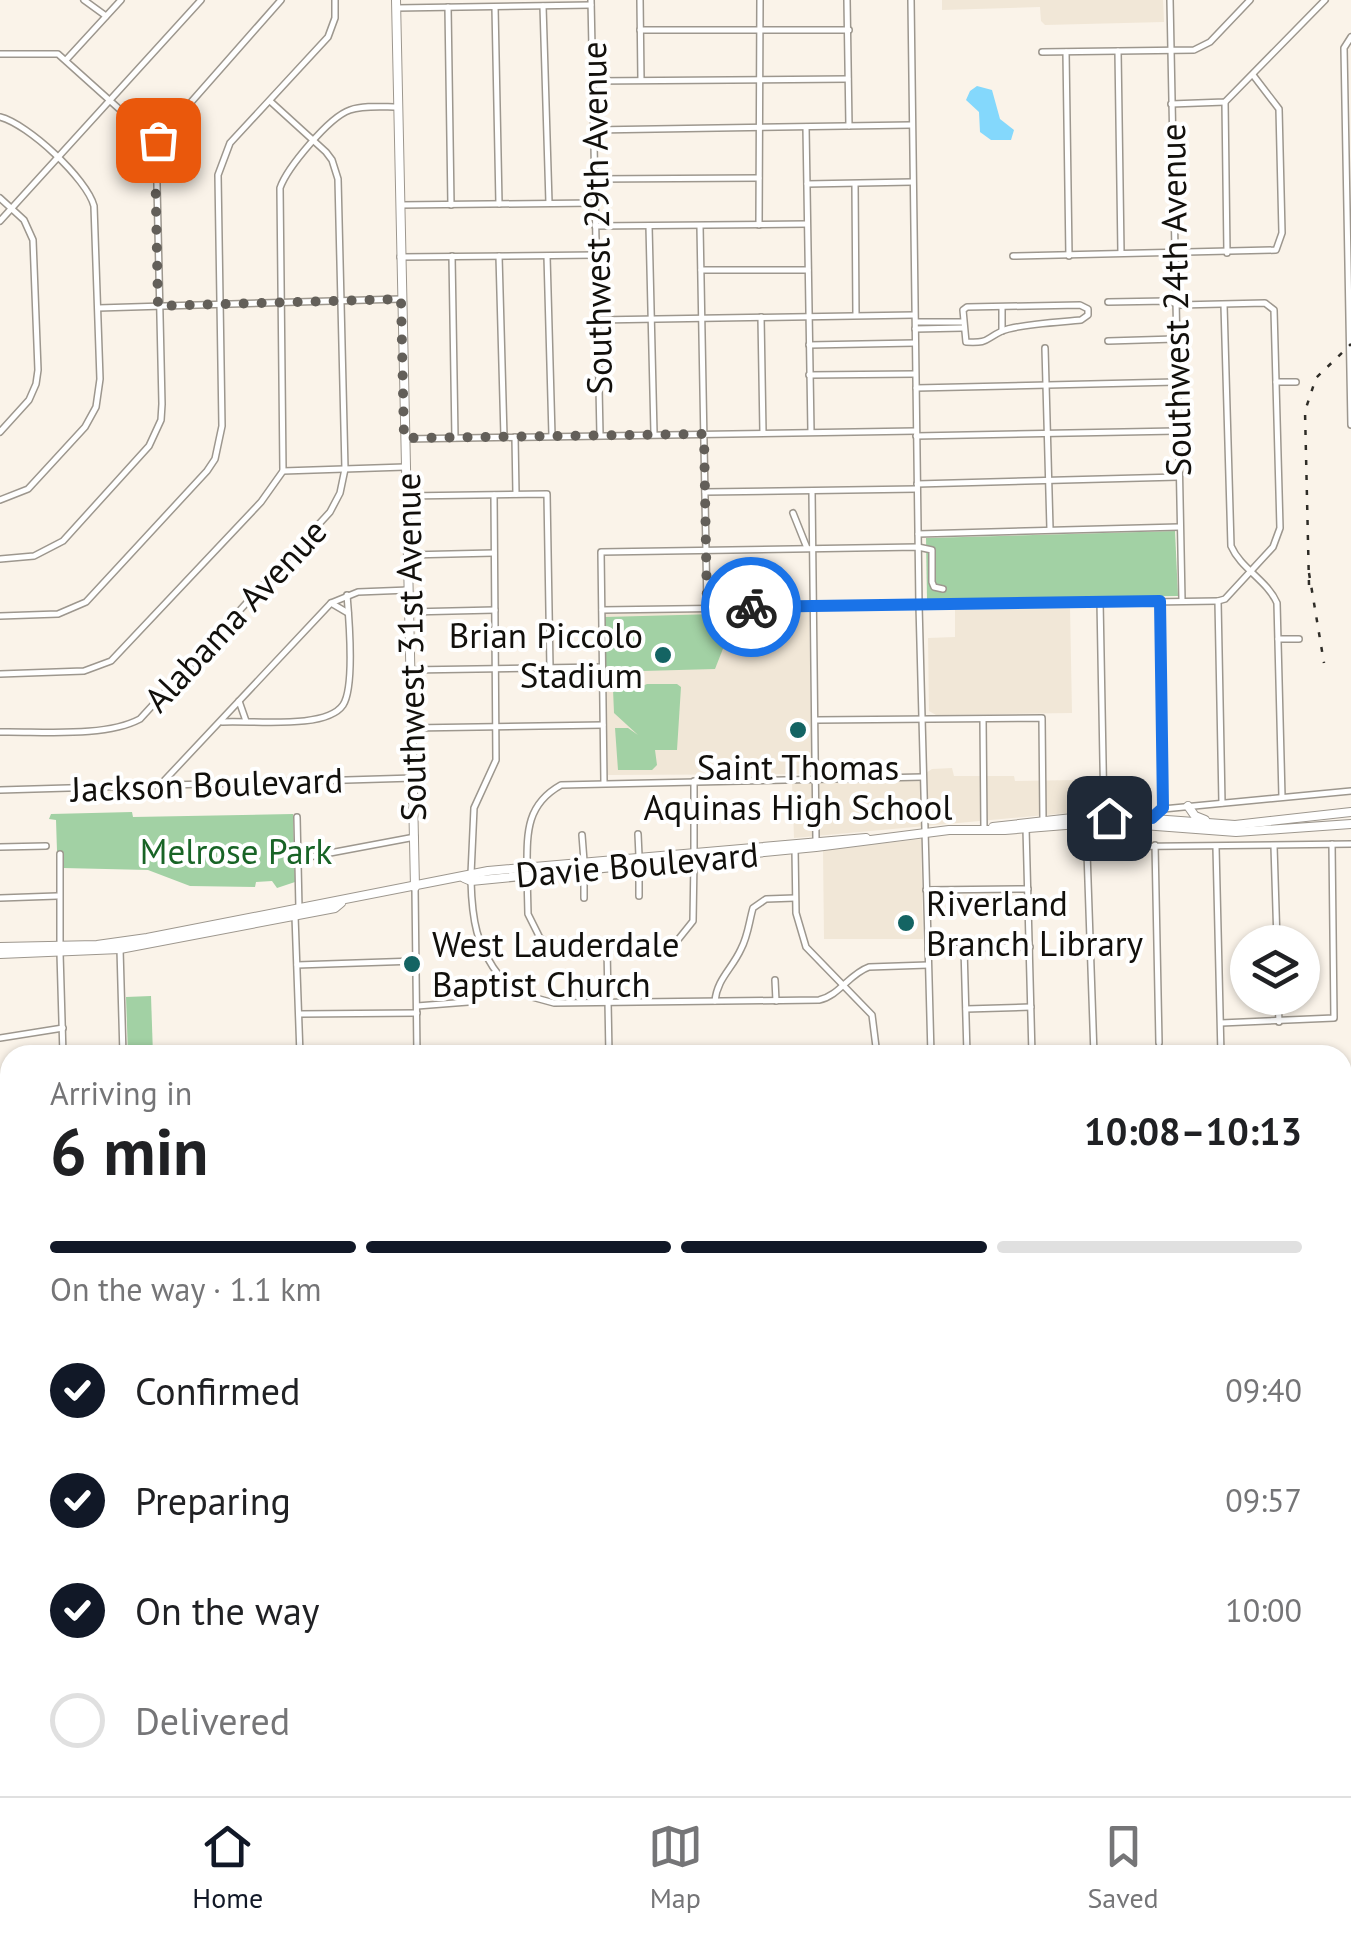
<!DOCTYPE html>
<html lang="en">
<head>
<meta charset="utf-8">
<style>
	body { margin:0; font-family:"PT Sans",sans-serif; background:#f6f6f6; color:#202124; height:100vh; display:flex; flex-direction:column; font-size:38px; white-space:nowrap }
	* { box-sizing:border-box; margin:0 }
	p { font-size:32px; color:#757577 }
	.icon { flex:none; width:55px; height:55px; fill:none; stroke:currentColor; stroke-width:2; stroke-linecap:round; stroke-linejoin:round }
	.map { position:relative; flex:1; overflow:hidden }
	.sheet { position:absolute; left:0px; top:1045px; width:1352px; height:752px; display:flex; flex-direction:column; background:#fff; border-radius:30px 30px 0 0; box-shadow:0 2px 8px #0004 }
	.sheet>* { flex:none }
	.fabs { position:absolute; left:1230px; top:925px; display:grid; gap:20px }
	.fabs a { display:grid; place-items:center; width:90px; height:90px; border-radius:50%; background:#fff; box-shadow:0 2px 8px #0004; font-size:50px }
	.pin { position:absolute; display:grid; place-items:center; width:85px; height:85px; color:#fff; margin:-42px; border-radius:20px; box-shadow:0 5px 15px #0006 }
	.courier { position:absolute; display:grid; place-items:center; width:100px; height:100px; margin:-50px; border:8px solid #1a73e8; border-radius:50%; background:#fff; color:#222; box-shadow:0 2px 12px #0007 }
	.headline em { font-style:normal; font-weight:800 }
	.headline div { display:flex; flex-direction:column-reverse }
	.headline { display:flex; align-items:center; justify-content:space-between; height:170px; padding:0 50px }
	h1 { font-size:65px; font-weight:800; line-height:75px }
	.bar { display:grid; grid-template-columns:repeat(4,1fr); gap:15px 10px; align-content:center; height:120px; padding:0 50px }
	.bar i { height:12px; border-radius:8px; background:#e0e0e0 }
	.bar .on { background:#111827 }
	.bar p { grid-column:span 4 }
	ol { padding:0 50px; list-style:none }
	li { display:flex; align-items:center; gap:30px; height:110px }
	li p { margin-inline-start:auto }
	li .icon { padding:10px; border-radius:50%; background:#111827; color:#fff; stroke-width:4 }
	li:last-child { color:#757577 }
	li i { width:55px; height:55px; border:5px solid #e0e0e0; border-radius:50% }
	.menu { display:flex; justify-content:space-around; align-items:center; height:140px; border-top:2px solid #e0e0e0; background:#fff; font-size:28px; color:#757577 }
	.menu a { display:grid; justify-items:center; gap:5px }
	.menu .on { color:#111827 }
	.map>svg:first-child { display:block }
</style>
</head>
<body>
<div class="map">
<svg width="1351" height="1796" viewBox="0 0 1351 1796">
	<rect width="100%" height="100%" fill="#faf3e9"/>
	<!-- built -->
	<g fill="#f1e7d7">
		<polygon points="942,0 1163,0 1164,22 1045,25 1041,21 1040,7 942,10"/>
		<polygon points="1070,607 1072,713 936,715 929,711 928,638 955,637 955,608"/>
		<polygon points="809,610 812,774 608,775 604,613"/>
		<polygon points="952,768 954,776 1014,776 1015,781 1077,780 1078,812 794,838 792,782 915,780 932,769"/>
		<polygon points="921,839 923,939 824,939 823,850"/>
		<rect x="0" y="1544" width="10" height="107"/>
	</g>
	<!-- green -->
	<g fill="#a2d1a4">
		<polygon points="1175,531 1178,596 927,599 926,538"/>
		<polygon points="717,614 726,641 715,669 606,672 605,617"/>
		<polygon points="647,684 677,684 681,687 677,750 655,750 657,765 652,770 618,770 615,728 628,728 638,735 614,713 613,689 636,689"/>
		<polygon points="132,812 133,817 293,814 295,882 277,888 272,881 256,882 255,887 190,886 148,870 63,868 63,857 57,851 56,820 49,819 51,814"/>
		<polygon points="151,996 153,1055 128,1055 126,997"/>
	</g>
	<!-- water -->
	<g fill="#84d8fc">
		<polygon points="977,86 992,90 1000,119 1014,130 1011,140 991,140 980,132 979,112 966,100 970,91"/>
		<polygon points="1351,1608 1351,1796 1296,1796 1296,1788 1342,1788 1343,1619"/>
	</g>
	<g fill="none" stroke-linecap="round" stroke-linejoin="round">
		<!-- canal -->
		<polyline stroke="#84d8fc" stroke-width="5" points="909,1788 909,1796"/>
		<defs>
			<g id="minor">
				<polyline points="84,0 106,16"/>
				<polyline points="591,0 600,435"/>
				<polyline points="640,0 641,80"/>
				<polyline points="847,0 849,126"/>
				<polyline points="911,0 919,605 931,1055"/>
				<polyline points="1170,0 1182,600"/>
				<polyline points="543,6 549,203"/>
				<polyline points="448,7 451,205"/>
				<polyline points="495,7 499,204"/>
				<polyline points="396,8 591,5"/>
				<polyline points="640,30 849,30"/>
				<polyline points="1351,37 1344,48 1351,425"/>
				<polyline points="1118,51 1121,253"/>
				<polyline points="1042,52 1194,50 1210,42 1250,0"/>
				<polyline points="1066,52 1069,256"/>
				<polyline points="0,54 58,54 156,142 162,404 161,420 149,446 63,541 34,556 0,559"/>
				<polyline points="66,60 121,0"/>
				<polyline points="593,81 848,79"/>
				<polyline points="1225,102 1227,253"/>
				<polyline points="1171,104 1225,102 1325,0"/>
				<path d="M 0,117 C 28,124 87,179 94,206 L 100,379 L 96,407 L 85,427 L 28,489 L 0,500"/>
				<polyline points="806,127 811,432"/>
				<polyline points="594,130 911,125"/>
				<polyline points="156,142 281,0"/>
				<polyline points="594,179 759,178"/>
				<polyline points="807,184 912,182"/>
				<polyline points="855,184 856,315"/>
				<polyline points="0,198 24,220 33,240 38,370 36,384 29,400 0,432"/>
				<polyline points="400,205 595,203"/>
				<polyline points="0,221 201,0"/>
				<polyline points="759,225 760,0"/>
				<polyline points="595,226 807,224"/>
				<polyline points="649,226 654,433"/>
				<polyline points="700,226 707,607"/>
				<polyline points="452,256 455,438"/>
				<polyline points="499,256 504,437"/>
				<polyline points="547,256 552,436"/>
				<polyline points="1013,256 1276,250 1282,233 1279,109 1253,75"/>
				<polyline points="400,257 596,255"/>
				<polyline points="701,270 808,270"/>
				<polyline points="1108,302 1168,301 1179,305 1265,303 1274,310 1280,528 1273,547 1225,599 1218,601 1222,803"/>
				<path d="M 1080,305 L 1088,309 L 1088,315 L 1081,320 C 1063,322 1018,324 1002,331 C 983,340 990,343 966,342 L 963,310 L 967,307 Z"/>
				<path d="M 1224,305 L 1231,546 C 1241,569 1267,580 1277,603 L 1282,797"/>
				<polyline points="1002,307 1002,331"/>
				<polyline points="98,308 401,299"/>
				<polyline points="761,317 763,433"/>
				<polyline points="597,320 914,315"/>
				<polyline points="916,322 963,322"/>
				<polyline points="915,329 963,328"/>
				<polyline points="1108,341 1175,339"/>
				<polyline points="809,345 915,343"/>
				<polyline points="1045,348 1050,529"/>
				<polyline points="809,375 915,374"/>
				<polyline points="1276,382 1296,382"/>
				<polyline points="916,388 1176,382"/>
				<polyline points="916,436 1177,431"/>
				<polyline points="515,437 516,494"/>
				<polyline points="405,439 916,431"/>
				<polyline points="283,471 405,467"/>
				<polyline points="917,484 1178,477"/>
				<polyline points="812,491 816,840"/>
				<polyline points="705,492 917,489"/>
				<polyline points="406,496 547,494 550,668"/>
				<polyline points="793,513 807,548"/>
				<polyline points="918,534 1179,527"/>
				<polyline points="408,555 494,553"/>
				<polyline points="1100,601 1104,815"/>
				<polyline points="1160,601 1163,809 1351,791"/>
				<polyline points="331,603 348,613"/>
				<polyline points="602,610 1218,601"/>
				<polyline points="409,612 495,610"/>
				<polyline points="0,616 58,614 86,602 207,471 215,459 222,426 218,175 230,143 328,37 335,18 335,0"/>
				<polyline points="1278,639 1299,639"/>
				<polyline points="410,670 602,667"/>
				<path d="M 0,674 L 84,671 L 111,661 L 261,502 L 283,471 L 280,188 C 287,168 329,117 350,110 C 364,105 383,107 398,107"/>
				<polyline points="239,701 246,721"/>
				<polyline points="983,719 984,829"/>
				<polyline points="817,720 1042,718 1043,820"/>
				<path d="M 222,722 C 251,720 326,730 343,705 C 355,687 349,618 347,595"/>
				<polyline points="412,728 603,725"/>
				<path d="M 0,732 C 40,731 104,738 140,719 L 330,512 L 340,493 L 345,469 L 338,179 L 332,160 L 326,152 L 270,101"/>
				<polyline points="694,781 694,852"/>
				<polyline points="604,782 601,552 918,547 932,550 932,582 934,587 943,589"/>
				<polyline points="162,783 331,603 358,592 409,590"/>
				<polyline points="0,790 414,778"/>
				<polyline points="297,817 299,909"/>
				<polyline points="1086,823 1094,1055"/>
				<polyline points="1026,828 1032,1055"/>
				<polyline points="638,834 639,856"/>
				<polyline points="582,835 584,861"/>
				<polyline points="1090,844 1098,830 1109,825"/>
				<polyline points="1155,845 1159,1043"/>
				<polyline points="1274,846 1277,942"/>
				<polyline points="0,847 46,846"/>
				<polyline points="1089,847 1351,844"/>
				<polyline points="1216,847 1221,1055"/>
				<polyline points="795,849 796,913 806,947 872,1015 877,1055"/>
				<polyline points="60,854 60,946"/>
				<polyline points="298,859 415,837"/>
				<path d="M 527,866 C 527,831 527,804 561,785 L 923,777"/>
				<polyline points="471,874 474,808 496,760 494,495"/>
				<polyline points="527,874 528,914 540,938 558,948 655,947 677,941 693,921 694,860"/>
				<path d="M 471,881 C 472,919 476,947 501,978"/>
				<polyline points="415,888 417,1055"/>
				<polyline points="926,890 1028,889"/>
				<polyline points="639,896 639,863"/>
				<polyline points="0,898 57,896"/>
				<polyline points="584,898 584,869"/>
				<polyline points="295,916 300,1055"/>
				<polyline points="607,947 609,1055"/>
				<polyline points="964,948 967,1054"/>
				<polyline points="120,949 123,1055"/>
				<polyline points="928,949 1030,947"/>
				<polyline points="60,953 63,1055"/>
				<polyline points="297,965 416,961"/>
				<polyline points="775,980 776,1001"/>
				<polyline points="1278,998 1279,1022"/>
				<path d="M 715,1001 C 717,979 732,969 741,949 C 748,936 749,922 753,908 L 766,899 L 795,898"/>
				<path d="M 417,1006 L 468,1002 L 501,978 L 532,997 L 554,1003 L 819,1000 C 839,996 849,974 869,967 L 928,965"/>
				<polyline points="966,1009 1031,1007"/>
				<polyline points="300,1014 417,1013"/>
				<polyline points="1221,1023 1334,1018 1332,844"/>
				<polyline points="0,1038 63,1028"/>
				<polyline points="894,1055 1094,1051"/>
				<polyline points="1342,1073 1351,1073"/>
				<polyline points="0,1086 10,1086"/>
				<polyline points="0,1135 10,1134"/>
				<polyline points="0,1183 10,1182"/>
				<polyline points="1342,1207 1351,1199"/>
				<polyline points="0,1232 10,1232"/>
				<polyline points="1342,1279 1351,1279"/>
				<polyline points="0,1282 10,1282"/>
				<polyline points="0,1335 10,1335"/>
				<polyline points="1342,1337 1348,1535"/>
				<polyline points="0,1387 10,1386"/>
				<polyline points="0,1437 10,1436"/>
				<polyline points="0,1488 10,1488"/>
				<polyline points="0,1538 10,1538"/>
				<polyline points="0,1656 10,1656"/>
				<polyline points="22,1788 22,1796"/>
				<polyline points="70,1788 70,1796"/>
				<polyline points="117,1788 117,1796"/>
				<polyline points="213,1788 213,1796"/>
				<polyline points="428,1788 428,1796"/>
				<polyline points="494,1788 494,1796"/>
				<polyline points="663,1788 664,1796"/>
				<polyline points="741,1788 741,1796"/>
				<polyline points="823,1788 823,1796"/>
				<polyline points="869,1788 869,1796"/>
				<polyline points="953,1788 953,1796"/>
				<polyline points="1036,1788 1037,1796"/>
				<polyline points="1258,1788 1258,1796"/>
				<polyline points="1290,1788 1290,1796"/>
				<polyline points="603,1796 645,1788"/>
				<polyline points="1150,1796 1151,1788"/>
				<polyline points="1209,1796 1210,1788"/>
			</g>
			<g id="major">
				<polyline points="396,0 415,887"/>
				<polyline points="1188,806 1195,816 1205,820"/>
				<polyline points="993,827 1099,815 1235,825 1351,812"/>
				<polyline points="464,878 471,881 816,847 949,830 1005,830 1103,822 1236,832 1351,824"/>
				<polyline points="0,947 97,945 147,938 488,871 866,838"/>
				<polyline points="0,954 120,949 335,908 341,903"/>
			</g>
		</defs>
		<!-- minor casing -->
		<use href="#minor" stroke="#9d978e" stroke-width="8"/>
		<!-- major casing -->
		<use href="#major" stroke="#9d978e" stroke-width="10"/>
		<!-- minor -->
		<use href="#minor" stroke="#fff" stroke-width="5"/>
		<!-- major -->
		<use href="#major" stroke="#fff" stroke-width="8"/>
		<!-- rail -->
		<g stroke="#2e2c27" stroke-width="2.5" stroke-dasharray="5 10" stroke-linecap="butt">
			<polyline points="1309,573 1324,663"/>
			<polyline points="1309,585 1305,411 1316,378 1351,344"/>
		</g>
	</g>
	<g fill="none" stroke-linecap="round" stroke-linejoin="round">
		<!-- done -->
		<polyline stroke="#635f59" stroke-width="10" stroke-dasharray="0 18" points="158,140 155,156 158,306 401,299 404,438 704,434 707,607 751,607"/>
		<!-- route -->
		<polyline stroke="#1a73e8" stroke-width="12" points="751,607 1160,601 1163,808 1152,818 1109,818"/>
	</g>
	<!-- markers -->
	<g fill="#146463" stroke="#fff" stroke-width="4">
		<circle cx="663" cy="655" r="10"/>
		<circle cx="798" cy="730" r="10"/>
		<circle cx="906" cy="923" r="10"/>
		<circle cx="412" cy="964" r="10"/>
	</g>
	<g text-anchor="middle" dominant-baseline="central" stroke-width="8" stroke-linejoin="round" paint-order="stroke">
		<!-- street labels -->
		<g font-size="35" fill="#12100c" stroke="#fff">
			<text transform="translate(596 218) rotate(-91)">Southwest 29th Avenue</text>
			<text transform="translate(1175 300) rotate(-91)">Southwest 24th Avenue</text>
			<text transform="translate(235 615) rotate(-47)">Alabama Avenue</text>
			<text transform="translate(410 647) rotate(-91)">Southwest 31st Avenue</text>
			<text transform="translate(207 784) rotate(-2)">Jackson Boulevard</text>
			<text transform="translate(637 864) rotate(-5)">Davie Boulevard</text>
		</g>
		<!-- poi labels -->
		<g font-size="35" fill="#12100c" stroke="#fff" text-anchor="start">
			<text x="643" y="635" text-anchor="end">Brian Piccolo<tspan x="643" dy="40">Stadium</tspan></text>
			<text x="798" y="767" text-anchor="middle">Saint Thomas<tspan x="798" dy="40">Aquinas High School</tspan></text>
			<text x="926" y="903">Riverland<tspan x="926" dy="40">Branch Library</tspan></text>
			<text x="432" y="944">West Lauderdale<tspan x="432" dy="40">Baptist Church</tspan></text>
		</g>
		<!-- park labels -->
		<g font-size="35" fill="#186426" stroke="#fff">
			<text x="236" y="851">Melrose Park</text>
		</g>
	</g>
</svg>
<div class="fabs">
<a><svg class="icon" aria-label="layers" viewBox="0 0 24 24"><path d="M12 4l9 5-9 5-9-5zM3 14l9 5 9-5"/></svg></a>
</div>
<div class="pin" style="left:158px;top:140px;background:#ea580c"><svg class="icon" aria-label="bag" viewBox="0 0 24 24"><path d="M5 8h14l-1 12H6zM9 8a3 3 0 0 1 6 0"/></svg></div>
<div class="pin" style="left:1109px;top:818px;background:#1f2937"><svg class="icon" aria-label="home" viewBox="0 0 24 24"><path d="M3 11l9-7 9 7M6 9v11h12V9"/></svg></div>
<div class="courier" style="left:751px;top:607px"><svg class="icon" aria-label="bike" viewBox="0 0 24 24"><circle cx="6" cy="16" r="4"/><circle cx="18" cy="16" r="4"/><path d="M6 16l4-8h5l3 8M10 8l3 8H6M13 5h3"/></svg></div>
<section class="sheet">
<div class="headline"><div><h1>6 min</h1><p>Arriving in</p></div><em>10:08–10:13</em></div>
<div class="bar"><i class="on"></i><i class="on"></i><i class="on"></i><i></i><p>On the way · 1.1 km</p></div>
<ol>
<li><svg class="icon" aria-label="check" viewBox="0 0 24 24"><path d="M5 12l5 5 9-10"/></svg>Confirmed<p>09:40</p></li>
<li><svg class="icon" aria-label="check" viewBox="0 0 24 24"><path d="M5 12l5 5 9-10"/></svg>Preparing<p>09:57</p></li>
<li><svg class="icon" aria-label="check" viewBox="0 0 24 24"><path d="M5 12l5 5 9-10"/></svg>On the way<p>10:00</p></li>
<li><i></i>Delivered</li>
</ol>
</section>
</div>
<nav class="menu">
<a class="on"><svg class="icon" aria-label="home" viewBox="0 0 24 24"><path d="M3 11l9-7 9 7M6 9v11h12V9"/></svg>Home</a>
<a><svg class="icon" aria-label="map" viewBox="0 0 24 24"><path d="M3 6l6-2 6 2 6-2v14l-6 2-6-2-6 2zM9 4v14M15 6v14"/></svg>Map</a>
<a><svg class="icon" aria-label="saved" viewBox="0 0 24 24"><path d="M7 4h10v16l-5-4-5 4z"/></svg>Saved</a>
</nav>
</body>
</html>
